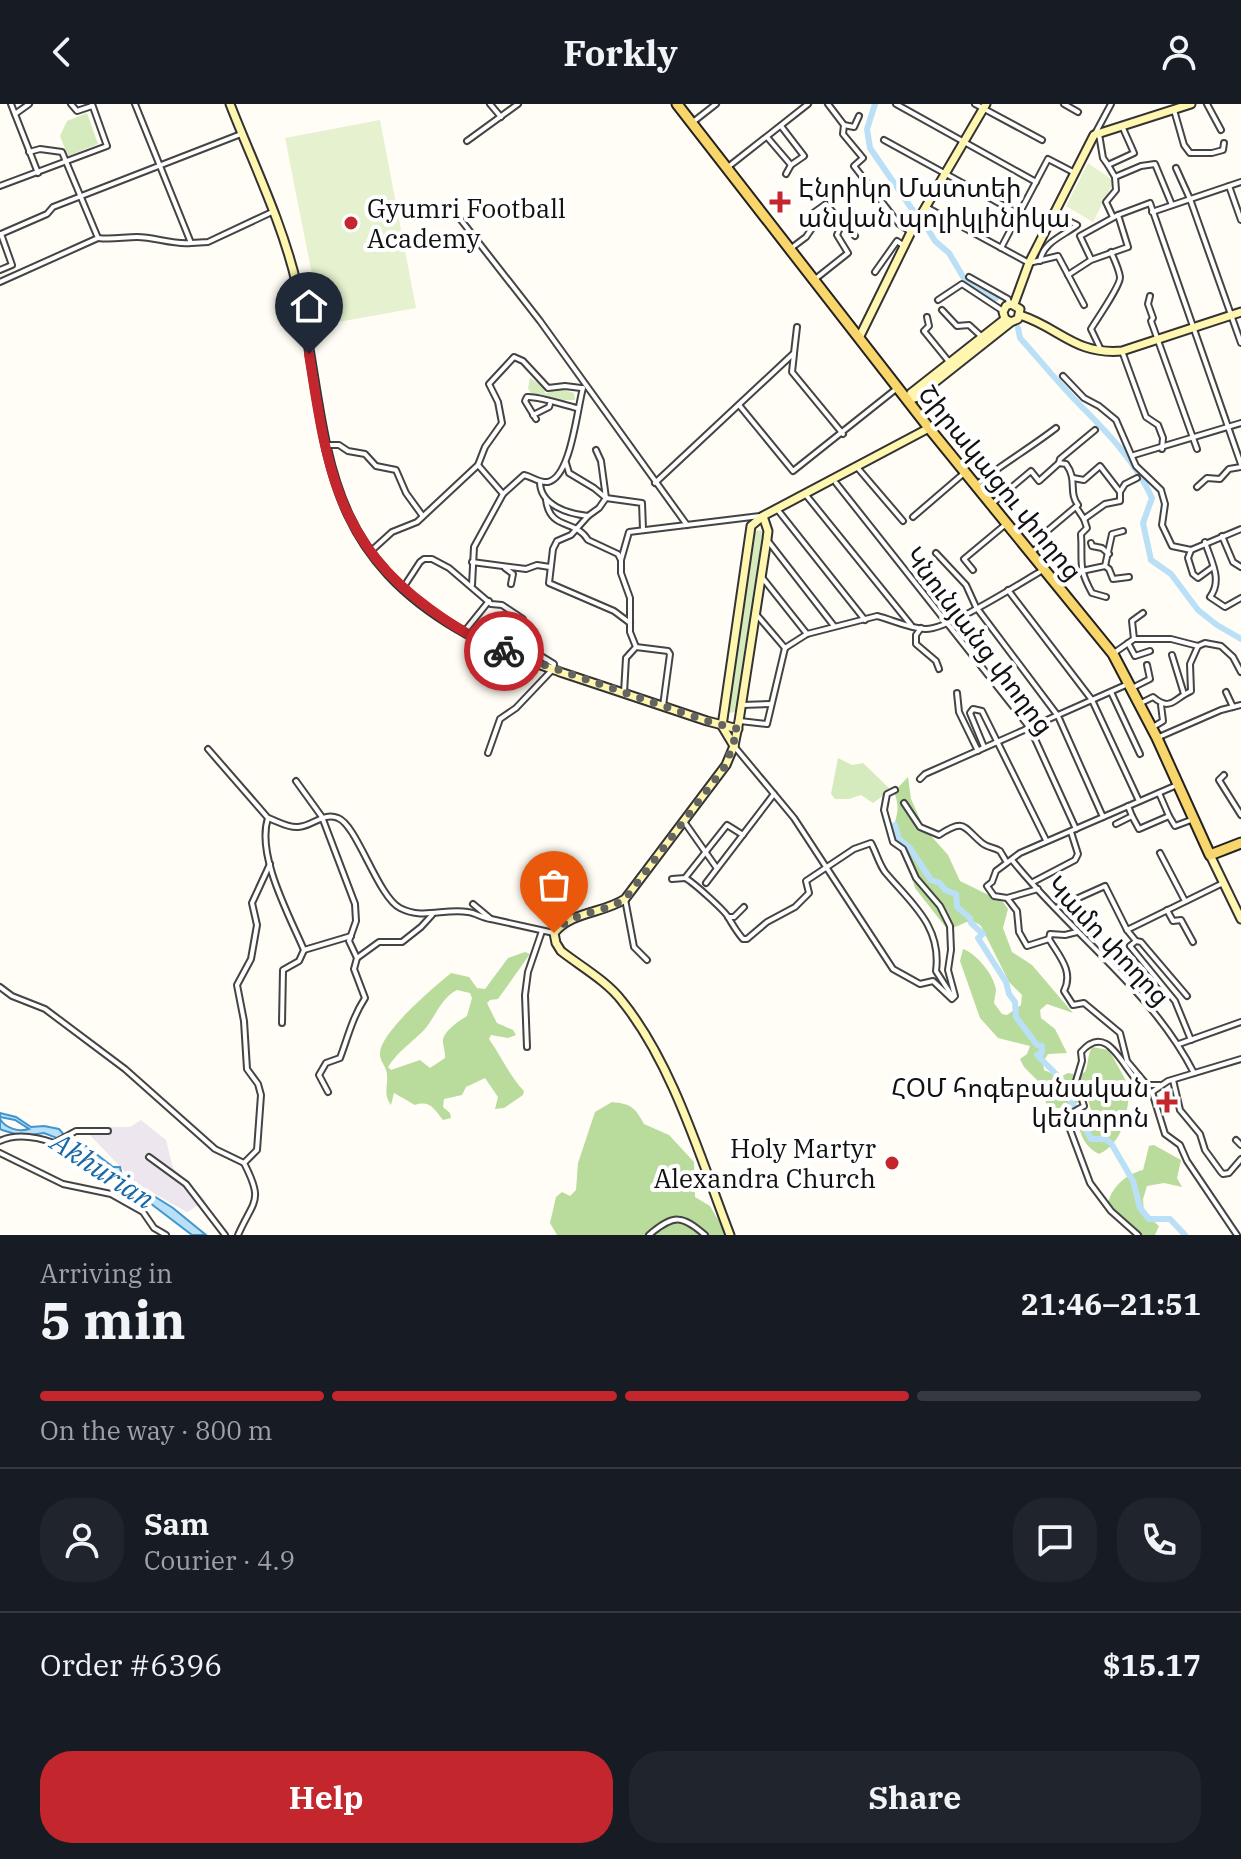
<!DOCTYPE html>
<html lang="en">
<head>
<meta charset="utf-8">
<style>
	body { margin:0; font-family:"IBM Plex Serif","Noto Sans Armenian",serif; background:#20242c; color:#f1f3f6; height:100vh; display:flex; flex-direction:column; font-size:30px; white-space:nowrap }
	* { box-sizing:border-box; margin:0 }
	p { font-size:26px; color:#9ea1a6 }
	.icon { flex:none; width:44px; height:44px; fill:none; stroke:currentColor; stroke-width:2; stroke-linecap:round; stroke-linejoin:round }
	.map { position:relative; height:1131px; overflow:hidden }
	.drawer { display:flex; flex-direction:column; background:#171b24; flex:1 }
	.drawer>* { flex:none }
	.pin { position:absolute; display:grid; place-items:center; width:68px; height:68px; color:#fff; margin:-82px -34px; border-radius:50% 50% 50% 0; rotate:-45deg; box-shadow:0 0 8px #0007 }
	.pin .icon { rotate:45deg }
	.courier { position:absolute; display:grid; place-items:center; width:80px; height:80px; margin:-40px; border:6px solid #c4262e; border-radius:50%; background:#fff; color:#222; box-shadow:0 2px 10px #0007 }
	.head em { font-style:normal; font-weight:700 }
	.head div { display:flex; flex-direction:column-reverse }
	.head { display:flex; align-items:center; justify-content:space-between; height:136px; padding:0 40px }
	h1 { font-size:52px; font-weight:700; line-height:60px }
	.bar { display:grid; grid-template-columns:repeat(4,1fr); gap:12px 8px; align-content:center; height:96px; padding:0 40px }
	.bar i { height:10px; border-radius:6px; background:#363941 }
	.bar .selected { background:#c4262e }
	.bar p { grid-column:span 4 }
	.line { display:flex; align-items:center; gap:20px; padding:0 40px; border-top:2px solid #363941 }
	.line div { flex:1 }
	.round { display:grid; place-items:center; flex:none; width:84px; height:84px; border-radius:32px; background:#20242c }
	.cta { display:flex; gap:16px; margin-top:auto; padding:16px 40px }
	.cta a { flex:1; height:92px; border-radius:32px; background:#c4262e; color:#fff; font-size:32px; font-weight:700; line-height:92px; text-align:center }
	.cta a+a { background:#20242c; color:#f1f3f6 }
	header { display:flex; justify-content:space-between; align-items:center; height:104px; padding:0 40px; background:#171b24; font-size:36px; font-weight:700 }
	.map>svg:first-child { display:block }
</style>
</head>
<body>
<header><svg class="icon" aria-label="back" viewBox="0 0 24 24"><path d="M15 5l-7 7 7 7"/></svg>Forkly<svg class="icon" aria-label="person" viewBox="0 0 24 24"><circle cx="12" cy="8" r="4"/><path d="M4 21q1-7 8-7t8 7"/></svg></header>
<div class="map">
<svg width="1241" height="1131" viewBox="0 0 1241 1131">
	<rect width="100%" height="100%" fill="#fffdf5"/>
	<!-- industrial -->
	<polygon fill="#eee6ef" points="141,1016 166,1036 173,1064 206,1097 187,1108 137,1080 82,1023 130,1023"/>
	<!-- green -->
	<g fill="#d5ebbd">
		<polygon points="87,9 98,40 68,52 60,32 67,17"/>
		<polygon points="530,274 544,283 545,290 557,284 574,289 575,296 565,296 563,300 532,292 528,284"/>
		<polygon points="755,426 762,427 764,432 739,604 737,607 730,609 727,604 753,429"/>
		<polygon points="838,654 852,661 863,659 891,686 873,699 861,691 849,695 835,695 831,690"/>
	</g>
	<!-- forest -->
	<g fill="#b9dc9c" fill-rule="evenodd">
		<path d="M 908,673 L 911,695 L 924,724 L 948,751 L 960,777 L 1003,798 L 1008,805 L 1003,824 L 1012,848 L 1032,861 L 1073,909 L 1047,900 L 1040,906 L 1041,914 L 1055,925 L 1067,949 L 1048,950 L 1043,958 L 1044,966 L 1060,973 L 1068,969 L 1078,971 L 1085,968 C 1089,959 1087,952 1092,943 L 1109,946 L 1130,984 C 1127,1009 1124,1039 1099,1050 C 1086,1044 1078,1030 1079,1016 L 1092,1009 L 1088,996 C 1073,998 1062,1009 1047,1001 L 1037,976 L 1024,963 L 1020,955 L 1027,950 L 1030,942 L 998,934 L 980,914 L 960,857 L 963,845 C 977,850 994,871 996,886 C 996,887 994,899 994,899 L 1002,910 L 1007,911 L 1021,901 L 1022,891 L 1009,878 L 981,822 C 967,811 962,824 947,825 L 915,784 L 906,753 L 893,727 C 896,711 901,705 894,688 Z"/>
		<path d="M 525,848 L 530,850 L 498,895 L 490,896 L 487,899 L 497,919 L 513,926 L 516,931 L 508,934 L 491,931 L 489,935 C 502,953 508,970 524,987 L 523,991 L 504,1004 L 495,1005 L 498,993 L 485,974 L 466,983 L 462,991 L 444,995 L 443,1003 L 450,1009 L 451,1014 L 443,1016 C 434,1005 430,996 415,1001 L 394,989 L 391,1001 C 383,990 388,983 387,971 C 387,962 379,958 380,948 C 382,927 434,883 451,869 L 469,873 L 477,884 L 485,885 L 508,854 ZM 457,886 L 470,889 L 472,894 L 467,912 C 459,917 446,925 443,935 C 442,940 446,949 445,954 L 430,964 L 420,956 L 391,966 L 388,963 C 399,947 406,943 420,930 C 435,917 438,896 457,886 Z"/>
		<path d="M 612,998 C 631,1000 635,1003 644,1020 L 669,1031 L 694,1058 L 695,1093 L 710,1102 L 727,1131 L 557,1131 L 550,1119 L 556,1093 L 562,1088 L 570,1092 L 576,1086 L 578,1059 L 595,1008 Z"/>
		<path d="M 1154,1041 L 1181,1056 L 1177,1074 L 1182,1083 L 1164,1079 L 1147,1082 L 1143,1095 L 1144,1109 L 1159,1122 L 1155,1131 L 1142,1131 L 1108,1099 C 1112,1083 1126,1070 1143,1066 L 1149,1042 Z"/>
	</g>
	<!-- pitch -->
	<g fill="#e6f2cf">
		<polygon points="380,16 416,204 322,221 285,34"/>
		<polygon points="1088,59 1114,77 1093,118 1066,102"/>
	</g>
	<!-- water -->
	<path fill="#b9e0f7" stroke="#3f96cf" stroke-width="2" d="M 0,1009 L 16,1013 L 31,1023 L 44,1022 L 59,1025 L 70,1038 L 82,1039 L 113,1063 L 120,1063 L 122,1072 L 173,1104 L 206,1131 L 192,1131 L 150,1099 L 128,1086 L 96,1059 L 66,1043 L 57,1034 L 44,1029 L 22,1032 L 2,1026 L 0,1025 L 0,1015 C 6,1025 19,1028 29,1025 L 15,1016 L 0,1013 Z"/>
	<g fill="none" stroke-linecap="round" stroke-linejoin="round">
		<!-- river -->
		<g stroke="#b9e0f7" stroke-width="6">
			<polyline points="875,0 867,25 870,44 916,111"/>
			<polyline points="924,119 935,137 949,149 965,176 975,185 996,194"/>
			<path d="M 1018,224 L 1020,234 C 1040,256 1058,279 1079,300 C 1107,328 1136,358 1152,394 L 1143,419 L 1151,456 L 1171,470 L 1198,506 L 1217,521 L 1241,535"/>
			<polyline points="895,721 899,735 910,744 931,776 940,779 945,786 956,790 957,803 970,814 971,819 983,830 978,834 1006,878 1009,890 1015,898 1016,913 1037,941 1042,942 1042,949 1037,951 1059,973 1091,1035 1105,1035 1111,1039 1133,1077 1140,1104 1149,1115 1170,1115 1185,1131"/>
		</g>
		<defs>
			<g id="street">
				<polyline points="11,0 38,69"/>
				<polyline points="71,0 77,7 92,2"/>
				<polyline points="490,0 501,13"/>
				<polyline points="828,0 844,21 843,30 863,54 854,62 899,120 911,128"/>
				<polyline points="896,0 1036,78"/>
				<polyline points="975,0 1042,36"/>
				<polyline points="1064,0 1078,8"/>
				<polyline points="1207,0 1221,26"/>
				<polyline points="1174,6 1184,41 1190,49 1212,49 1223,46 1224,39"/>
				<polyline points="15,10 29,0"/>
				<polyline points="693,18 716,0"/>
				<polyline points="844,21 854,23 859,12"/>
				<polyline points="781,22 804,52 791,61 786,70"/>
				<polyline points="1096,28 1111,0"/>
				<polyline points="1099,30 1103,54 1108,61 1134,49 1122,22"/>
				<polyline points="767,33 791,61"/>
				<polyline points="884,36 1019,110"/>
				<polyline points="467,37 518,0"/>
				<polyline points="1108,61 1115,73 1141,62 1155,60 1172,101"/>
				<polyline points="728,63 808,0"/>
				<polyline points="1176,64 1190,95 1241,239"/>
				<polyline points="0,82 107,42 92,0"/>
				<polyline points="1229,82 1241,116"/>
				<polyline points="926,103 1029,159 1058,152 1084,201"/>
				<polyline points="1152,108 1241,78"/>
				<polyline points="1113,113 1106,98 1116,86 1115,73"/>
				<polyline points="461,116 540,217 687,421"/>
				<polyline points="842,119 845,119 855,132"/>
				<polyline points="1,130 47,110 53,103 241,30"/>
				<path d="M 98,134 C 112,136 124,133 137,133 C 155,133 173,141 191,139 L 135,0"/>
				<polyline points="191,139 208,138 272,108"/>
				<polyline points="1001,144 1048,55 1073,68"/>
				<polyline points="790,145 806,133 815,120 809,112 826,100 842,119 837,131 848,149 814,176"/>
				<polyline points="1091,155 1080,132 1118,111"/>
				<path d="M 1040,157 C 1043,138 1063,132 1077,121 L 1055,110"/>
				<polyline points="0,166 12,161 1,130"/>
				<polyline points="875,168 897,137 904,142"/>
				<polyline points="1068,171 1091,156 1128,143 1118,111 1150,99 1241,360"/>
				<polyline points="969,173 1008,195 1009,200"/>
				<polyline points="0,178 98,134 62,48 40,45 29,48"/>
				<polyline points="1150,192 1148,200 1153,214 1151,217 1197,345"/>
				<polyline points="938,196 962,180 1003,207"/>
				<polyline points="942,206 957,222 969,221 982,233"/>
				<polyline points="927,213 929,222 924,227 950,259"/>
				<path d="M 1101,246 L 1091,225 C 1097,215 1121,181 1120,173 C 1119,165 1114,155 1111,148"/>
				<polyline points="1122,247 1146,313 1158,321 1163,334 1162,345"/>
				<polyline points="794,250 792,268 843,330"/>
				<polyline points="1063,272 1084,294 1099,302 1116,316 1136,362 1161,386 1165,400 1162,421 1172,442 1191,446 1241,425"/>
				<polyline points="739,301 793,367 896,285"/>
				<polyline points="533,311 549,303 550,300"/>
				<path d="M 536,315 L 525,297 L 527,293 C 538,292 564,301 577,304"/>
				<polyline points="326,341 339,341 348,347 365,350 376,362 396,366 406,389 422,411"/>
				<polyline points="1134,351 1241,319"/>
				<polyline points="566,359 569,369 594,384 606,394 601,357 596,346"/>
				<polyline points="1059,359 1060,355 1095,326"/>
				<polyline points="478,361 485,343 502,319 498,298 489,280 514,253 523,257 548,284 565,282 581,284"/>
				<polyline points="856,362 903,417"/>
				<polyline points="1073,374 1084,376 1100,362 1120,388 1120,397 1105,400 1084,415 1076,403"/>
				<path d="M 540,378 C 540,401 568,410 588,412 L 599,404 L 606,394 L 642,399 L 643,425"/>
				<polyline points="655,379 794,249 797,223"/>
				<polyline points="836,379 1030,624 1076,725"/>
				<path d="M 977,380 C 1004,359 1030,344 1056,324"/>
				<polyline points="1197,383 1207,374 1220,375 1229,365 1241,363"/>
				<polyline points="1120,388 1125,380 1137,374"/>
				<polyline points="806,391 911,521"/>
				<path d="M 546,396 C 550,427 576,415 588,436 L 618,450 L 621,456 L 621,469 L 630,494 L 630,528 L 636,543 L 626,554 L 624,589"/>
				<path d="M 993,399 L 1031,367 L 1039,377 L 1059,359 L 1066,360 C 1078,376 1068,388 1078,401 L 1046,428 L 1046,436 L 1031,449"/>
				<polyline points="777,405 865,516"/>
				<polyline points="588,412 571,431 557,437 553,445 549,479 614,507 630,519"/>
				<polyline points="913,413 963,370"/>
				<path d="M 1084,415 L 1087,424 L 1081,430 C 1083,458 1077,462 1092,489 L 1106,493"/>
				<polyline points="1222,432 1233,458 1241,463"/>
				<polyline points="768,437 834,522"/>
				<path d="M 1205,438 C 1211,457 1223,476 1210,493 L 1225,503 L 1241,494"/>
				<polyline points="1091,439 1092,442 1102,444 1109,450"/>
				<polyline points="1191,446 1188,454 1193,470 1198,474 1213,463"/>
				<polyline points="370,448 392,428 417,418 478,361 503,390"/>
				<polyline points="936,449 966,481 976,503 1058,612 1103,713"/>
				<polyline points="621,456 629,428 760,412"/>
				<polyline points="472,458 526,465 537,461 550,463"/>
				<polyline points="1105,462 1109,465 1113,475 1129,473"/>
				<polyline points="505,464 513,470 511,480"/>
				<polyline points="973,466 964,455 1006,420"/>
				<polyline points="761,472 807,530"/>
				<polyline points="1056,477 1063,471 1105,462 1112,430 1123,427"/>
				<path d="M 472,481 L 474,443 L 503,390 L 524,371 C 533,373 539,379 548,378 C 571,373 577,305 583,284"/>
				<polyline points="403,484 420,458 424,455 432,455 449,464 491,500 502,501 523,515 525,531 541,552 554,560 553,565 516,604 500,615 488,649"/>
				<polyline points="1008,486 1092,596 1139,697"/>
				<polyline points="756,510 785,544"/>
				<polyline points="921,524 916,531 916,540 936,557 939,565"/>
				<polyline points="464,528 489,497"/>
				<polyline points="1134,535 1132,517 1143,509"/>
				<polyline points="1128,539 1135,552 1150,547"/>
				<polyline points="636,543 668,547 670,550 663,602"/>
				<path d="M 785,544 L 807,530 L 877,512 C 893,516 908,524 925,525 C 948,526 1020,479 1043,466"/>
				<polyline points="1114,549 1134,535 1171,535 1198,542 1205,539 1221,542 1233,553 1241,568"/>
				<polyline points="1172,551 1184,590"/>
				<polyline points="1134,583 1150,575 1147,561"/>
				<polyline points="1111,588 1140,650"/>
				<polyline points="1226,588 1233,603"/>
				<polyline points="957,589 959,608 978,647"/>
				<path d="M 1141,599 L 1153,593 C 1171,608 1173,595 1191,587 L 1190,560 L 1198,542"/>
				<polyline points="742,601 771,600"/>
				<polyline points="740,617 767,620 785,544"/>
				<polyline points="1153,623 1163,617 1161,601"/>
				<polyline points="1159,633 1221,606 1241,601"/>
				<polyline points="734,642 794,714 893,865 920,880 933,877 952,895 955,892 948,866 951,846 950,822 940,802 916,774 903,745 893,738 884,706 887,690 895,686"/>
				<polyline points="984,643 970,609 973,605 982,607 1046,736"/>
				<path d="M 208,645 L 268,714 C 256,751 289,811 304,846 L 299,857 L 283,866 L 282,919"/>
				<polyline points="1224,671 1219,676 1241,711"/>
				<polyline points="920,675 925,670 1128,580"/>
				<path d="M 296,677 L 322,713 L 355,800 L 356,817 L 349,837 L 357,854 L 354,865 L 365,894 C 352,914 348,933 340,954 L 326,959 L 319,971 L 328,988"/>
				<polyline points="1159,689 1169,712"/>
				<path d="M 904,699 L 920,723 L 939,731 C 965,714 963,723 982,739 C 988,744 994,743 1000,747 L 1006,757"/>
				<polyline points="1132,712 1139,725 1169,712 1175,722 1191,716"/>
				<path d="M 268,714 C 277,717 288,724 298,723 C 313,722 323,708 338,714 C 357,721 378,793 400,804 C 423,816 444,804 468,808 C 476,809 482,814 491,815"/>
				<polyline points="685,719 716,763"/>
				<polyline points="1116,720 1132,712 1128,702"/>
				<polyline points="1160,749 1185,797"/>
				<path d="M 1012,756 C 1070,829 1151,885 1194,969"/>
				<path d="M 685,774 C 692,777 725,807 728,813 C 733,821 736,827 743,835 L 747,835 L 767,818 L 795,803 L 809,789 L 806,777 L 854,745 L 871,739 C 876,748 879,760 885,768 C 911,799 942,822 936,867 L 952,892"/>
				<polyline points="672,775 685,774 727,721 743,731"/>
				<polyline points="1033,778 1075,756 1078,750 1071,728"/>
				<polyline points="706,779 774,690"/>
				<polyline points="1038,785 1007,794 1017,807 1019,828 1027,842 1049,835 1050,830 1065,831 1077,828"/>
				<polyline points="1007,794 994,792 987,782 992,778 996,767 1020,749 1177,681"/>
				<polyline points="625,795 634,843 647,856"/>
				<polyline points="473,800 491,815 554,829"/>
				<polyline points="1056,804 1105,782 1127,826 1223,779"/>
				<polyline points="1167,806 1173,817 1181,816 1193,838"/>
				<polyline points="728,813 734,813 744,803"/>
				<polyline points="1127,826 1136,837"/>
				<path d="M 1049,835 C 1059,852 1074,867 1064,887 L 1073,901 L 1084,899 L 1120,929 L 1127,957 L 1147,981 L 1160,981"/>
				<polyline points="1130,842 1175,897 1191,936"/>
				<polyline points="1130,842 1136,837 1141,838 1187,892"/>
				<polyline points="304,846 351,832"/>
				<polyline points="357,854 379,838 402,838 421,823 432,811"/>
				<polyline points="0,883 12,892 45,905 125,965 215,1045 244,1059"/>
				<polyline points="1179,940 1241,918"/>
				<polyline points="527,943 525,891 528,868 542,827"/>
				<polyline points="1173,976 1180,1006 1200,1030 1205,1046 1221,1068 1223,1070 1229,1069 1241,1055"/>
				<polyline points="1152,988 1165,1030 1180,1041 1187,1057 1237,1131"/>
				<polyline points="1236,1036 1241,1041"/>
				<path d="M 0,1037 C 17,1029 37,1033 54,1039 L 76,1027 L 108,1027"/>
				<polyline points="0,1049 63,1080 111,1090 143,1108 154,1124 166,1131"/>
				<polyline points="149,1053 186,1080 225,1131"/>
				<path d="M 238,1131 C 254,1095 264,1098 244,1059 L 257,1046 L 261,991 L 258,980 L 247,965 L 244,917 L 237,881 L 251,855 L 257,821 L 252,799 L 270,760"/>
				<path d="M 649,1131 C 674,1110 682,1111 705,1131"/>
				<path d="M 1138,1131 L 1111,1107 L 1090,1079 L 1068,1020 L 1068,1011 L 1084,1002 L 1076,977 L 1082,957 L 1081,948 C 1112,912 1126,981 1152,988 L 1168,977 L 1241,955"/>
			</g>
			<g id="secondary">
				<path d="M 230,0 C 253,59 283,120 297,182 C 330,326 311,438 457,524 C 490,544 527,556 563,569 C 611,585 660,601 707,617 L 738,625"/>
				<polyline points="1014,200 1029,159 1094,31 1191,0"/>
				<path d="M 1020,211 C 1060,224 1075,251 1122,247 L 1241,208"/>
				<polyline points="859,234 911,128 986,0"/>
				<polyline points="908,296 915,294 1011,218 1018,215 1020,205 1011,200 1006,202 1003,208 1005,215 1011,218"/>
				<polyline points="908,296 911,289 1005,215"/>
				<polyline points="734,642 722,622 751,422 763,412 929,324"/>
				<polyline points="1210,751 1241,815"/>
				<path d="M 730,1131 C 701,1056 673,960 622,897 C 607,877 580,862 561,847 L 556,839 L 554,829 C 572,807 602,810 625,795 L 726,661 L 734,642 L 739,617 L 767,435 L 768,427 L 763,412"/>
			</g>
			<polyline id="primary" points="677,0 929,324 1113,550 1157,634 1210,751 1241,739"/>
		</defs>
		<!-- street casing -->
		<use href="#street" stroke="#444" stroke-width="8"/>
		<!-- secondary casing -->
		<use href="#secondary" stroke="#333" stroke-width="11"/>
		<!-- primary casing -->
		<use href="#primary" stroke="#222" stroke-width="13"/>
		<!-- street -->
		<use href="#street" stroke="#fff" stroke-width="4"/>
		<!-- secondary -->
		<use href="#secondary" stroke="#fff6b0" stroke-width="7"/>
		<!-- primary -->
		<use href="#primary" stroke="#f9d66b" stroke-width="9"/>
	</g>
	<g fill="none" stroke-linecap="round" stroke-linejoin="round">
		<!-- done -->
		<path stroke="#646461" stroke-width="8" stroke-dasharray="0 14.4" d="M 504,547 L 707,617 L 738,625 L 726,661 L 625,795 C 602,810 572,807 554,829"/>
		<!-- route -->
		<path stroke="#c4262e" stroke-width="10" d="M 309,250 C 326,358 335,436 430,505 C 453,522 477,537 504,547"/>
	</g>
	<!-- markers -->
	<g fill="#c4262e" stroke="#fff" stroke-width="3">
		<path d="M776 86h8v8h8v8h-8v8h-8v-8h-8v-8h8z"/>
		<circle cx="351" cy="119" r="8"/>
		<path d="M1163 986h8v8h8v8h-8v8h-8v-8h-8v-8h8z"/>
		<circle cx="892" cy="1059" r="8"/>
	</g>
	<g text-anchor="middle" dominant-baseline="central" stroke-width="8" stroke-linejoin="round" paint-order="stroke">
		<!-- poi labels -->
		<g font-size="26" fill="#111" stroke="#fff" text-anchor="start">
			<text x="798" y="83">Էնրիկո Մատտեի<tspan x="798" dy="30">անվան պոլիկլինիկա</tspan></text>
			<text x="367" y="104">Gyumri Football<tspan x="367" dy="30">Academy</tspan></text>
			<text x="1149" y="983" text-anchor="end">ՀՕՄ հոգեբանական<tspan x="1149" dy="30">կենտրոն</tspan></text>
			<text x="876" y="1044" text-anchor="end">Holy Martyr<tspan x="876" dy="30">Alexandra Church</tspan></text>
		</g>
		<!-- street labels -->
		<g font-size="26" fill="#111" stroke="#fff">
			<text transform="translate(1001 378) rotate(51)">Շիրակացու փողոց</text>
			<text transform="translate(980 536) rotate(53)">Կնունյանց փողոց</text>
			<text transform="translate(1109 836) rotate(47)">Կամո փողոց</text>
		</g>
		<!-- water labels -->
		<g font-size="28" font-style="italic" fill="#1768a6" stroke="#fff">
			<text transform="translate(103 1066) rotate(33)">Akhurian</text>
		</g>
	</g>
</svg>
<div class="pin" style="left:554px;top:829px;background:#ea580c"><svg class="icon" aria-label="bag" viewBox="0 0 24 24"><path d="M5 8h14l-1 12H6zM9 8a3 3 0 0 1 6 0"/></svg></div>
<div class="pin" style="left:309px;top:250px;background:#1f2937"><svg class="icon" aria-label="home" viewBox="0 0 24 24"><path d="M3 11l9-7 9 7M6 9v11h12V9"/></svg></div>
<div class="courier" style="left:504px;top:547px"><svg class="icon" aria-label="bike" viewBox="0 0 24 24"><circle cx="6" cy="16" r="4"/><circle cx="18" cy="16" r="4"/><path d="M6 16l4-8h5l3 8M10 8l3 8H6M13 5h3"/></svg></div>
</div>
<section class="drawer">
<div class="head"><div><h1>5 min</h1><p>Arriving in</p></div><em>21:46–21:51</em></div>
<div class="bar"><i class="selected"></i><i class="selected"></i><i class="selected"></i><i></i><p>On the way · 800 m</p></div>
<div class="line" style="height:144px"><a class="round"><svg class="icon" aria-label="person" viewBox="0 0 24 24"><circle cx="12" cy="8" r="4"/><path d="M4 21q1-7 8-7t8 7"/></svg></a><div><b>Sam</b><p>Courier · 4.9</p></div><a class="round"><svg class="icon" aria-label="chat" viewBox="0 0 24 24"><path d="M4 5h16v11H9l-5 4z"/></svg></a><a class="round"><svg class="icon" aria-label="phone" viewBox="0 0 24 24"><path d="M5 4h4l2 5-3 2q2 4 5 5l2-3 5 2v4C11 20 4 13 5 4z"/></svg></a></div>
<div class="line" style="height:104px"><div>Order #6396</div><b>$15.17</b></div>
<div class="cta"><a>Help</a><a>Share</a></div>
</section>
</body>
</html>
